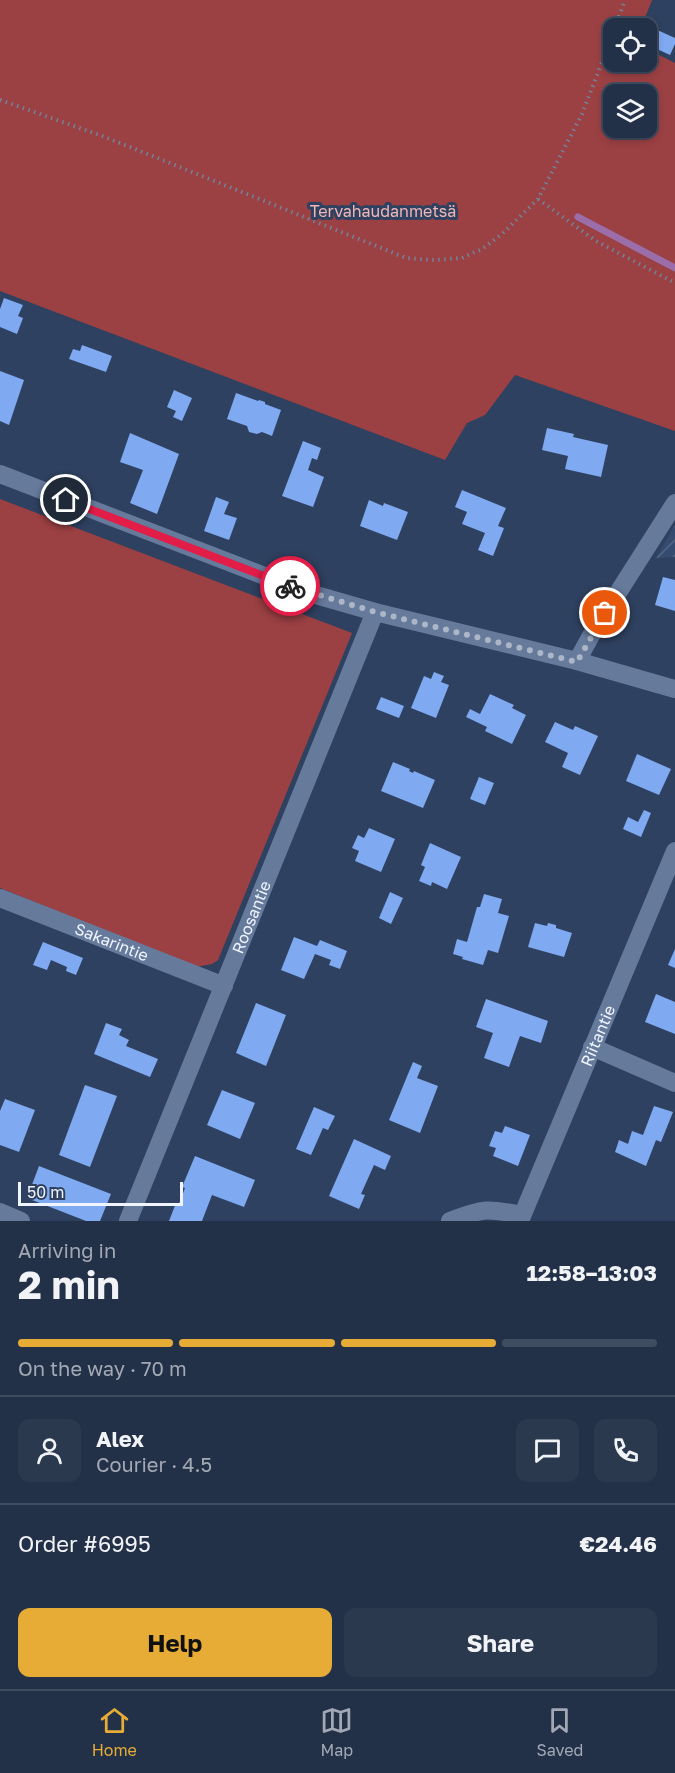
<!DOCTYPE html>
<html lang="en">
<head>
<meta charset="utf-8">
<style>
	body { margin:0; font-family:"Golos Text",sans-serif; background:#2b394f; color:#f1f3f6; height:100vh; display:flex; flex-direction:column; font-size:22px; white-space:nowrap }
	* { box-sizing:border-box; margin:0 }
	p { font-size:20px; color:#a3a9b4 }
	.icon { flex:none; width:33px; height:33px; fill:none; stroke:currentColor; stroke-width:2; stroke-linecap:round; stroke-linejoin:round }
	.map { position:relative; height:1221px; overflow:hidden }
	.drawer { display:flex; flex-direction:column; background:#233148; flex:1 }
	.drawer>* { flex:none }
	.buttons { position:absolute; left:603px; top:18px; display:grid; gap:12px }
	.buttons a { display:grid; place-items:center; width:54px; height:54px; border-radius:12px; background:#233148; box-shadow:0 3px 9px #0003,0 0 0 2px #404c60; font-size:30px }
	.scale { position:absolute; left:18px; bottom:15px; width:165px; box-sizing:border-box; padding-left:6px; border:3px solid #f0f5fd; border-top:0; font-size:16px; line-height:21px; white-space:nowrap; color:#f0f5fd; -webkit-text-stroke:4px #2f4160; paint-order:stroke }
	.pin { position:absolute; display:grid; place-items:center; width:51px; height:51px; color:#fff; margin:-26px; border:3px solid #fff; border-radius:50%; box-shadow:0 2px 6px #0007 }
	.courier { position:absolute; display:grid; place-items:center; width:60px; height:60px; margin:-30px; border:4px solid #e11d48; border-radius:50%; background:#fff; color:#222; box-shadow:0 2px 8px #0007 }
	.overview em { font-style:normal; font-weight:700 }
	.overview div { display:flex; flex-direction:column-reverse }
	.overview { display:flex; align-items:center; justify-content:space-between; height:102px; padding:0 18px }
	h1 { font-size:39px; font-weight:700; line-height:45px }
	.bar { display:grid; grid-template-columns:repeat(4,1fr); gap:9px 6px; align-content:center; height:72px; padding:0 18px }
	.bar i { height:8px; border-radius:4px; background:#404c60 }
	.bar .active { background:#e7ac36 }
	.bar p { grid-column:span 4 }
	.line { display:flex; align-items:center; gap:15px; padding:0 18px; border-top:2px solid #404c60 }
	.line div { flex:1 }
	.round { display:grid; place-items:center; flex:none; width:63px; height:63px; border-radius:12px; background:#2b394f }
	.primary-button { display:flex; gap:12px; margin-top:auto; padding:12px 18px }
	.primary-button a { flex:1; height:69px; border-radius:12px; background:#e7ac36; color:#111; font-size:24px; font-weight:700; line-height:69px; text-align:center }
	.primary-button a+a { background:#2b394f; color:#f1f3f6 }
	.tabs { display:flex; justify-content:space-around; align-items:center; height:84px; border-top:2px solid #404c60; background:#233148; font-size:16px; color:#a3a9b4 }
	.tabs a { display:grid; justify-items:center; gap:3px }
	.tabs .active { color:#e7ac36 }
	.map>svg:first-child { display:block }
</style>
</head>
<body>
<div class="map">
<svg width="675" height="1221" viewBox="0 0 675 1221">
	<defs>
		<pattern id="industrial-furrows" width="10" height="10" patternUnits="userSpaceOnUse" patternTransform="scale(1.5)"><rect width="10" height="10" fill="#354b70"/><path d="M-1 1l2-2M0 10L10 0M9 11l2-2" fill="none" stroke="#536685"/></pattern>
	</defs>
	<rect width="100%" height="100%" fill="#2f4160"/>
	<!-- industrial -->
	<polygon fill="url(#industrial-furrows)" points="675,525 675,557 656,558"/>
	<!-- green -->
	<g fill="#9b4043" fill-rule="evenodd">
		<path d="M 0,0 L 652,0 L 641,28 L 614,28 L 614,62 L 646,62 L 647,49 L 675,63 L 675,431 L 515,375 L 485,415 L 467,423 L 445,460 L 0,291 ZM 646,94 L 646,128 L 614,128 L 614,94 Z"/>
		<polygon points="0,499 352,633 218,960 212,964 196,967 0,888"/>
	</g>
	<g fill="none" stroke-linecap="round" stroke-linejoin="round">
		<!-- stream -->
		<polyline stroke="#9b6ea9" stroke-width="7" points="578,217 675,268"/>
	</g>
	<!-- building -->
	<g fill="#7fa9f0">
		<polygon points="655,29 675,38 675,44 670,55 648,45"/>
		<polygon points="4,298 23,305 18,316 23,318 17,334 0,327 0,309"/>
		<polygon points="82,345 112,356 106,372 69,359 73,349 80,351"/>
		<polygon points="0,371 24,380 9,425 0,421"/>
		<polygon points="174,390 192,398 182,421 173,417 176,411 167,407"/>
		<polygon points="236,393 258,401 259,400 265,402 265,404 281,410 272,436 262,432 257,434 249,432 247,426 227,419"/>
		<polygon points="547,428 574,434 573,437 608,445 601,477 565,469 568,456 542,450"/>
		<polygon points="130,433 179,454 157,514 130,503 143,470 120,462"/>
		<polygon points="303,441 321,448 317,460 312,458 308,470 324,477 313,507 282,496"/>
		<polygon points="462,490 506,508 498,526 504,528 493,556 478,550 485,533 462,524 467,512 455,507"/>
		<polygon points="216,497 229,502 224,514 237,518 229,540 204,531"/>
		<polygon points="369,500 383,506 384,503 408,512 397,540 360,526"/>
		<polygon points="663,577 675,580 675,611 655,605"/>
		<polygon points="434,672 444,676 441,682 449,685 436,718 411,708 424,676 431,679"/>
		<polygon points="490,694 514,705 512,708 526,715 512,744 485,731 487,727 466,717 470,709 480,714"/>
		<polygon points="381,697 404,706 399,718 376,709"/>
		<polygon points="555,722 573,730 575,726 598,736 580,775 562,767 568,753 545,742"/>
		<polygon points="637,754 671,769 659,795 626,781"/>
		<polygon points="393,762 410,769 409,771 413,773 414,771 435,780 423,808 381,791"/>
		<polygon points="479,777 494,783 485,805 470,799"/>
		<polygon points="644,810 651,813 641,837 623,829 628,817 638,822"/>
		<polygon points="369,828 395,839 381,872 355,861 359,851 352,848 358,835 364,838"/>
		<polygon points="430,843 461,857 447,889 432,882 431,886 419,881 425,867 421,865"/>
		<polygon points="390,892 403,898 391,924 379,918"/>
		<polygon points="484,894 502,899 498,913 509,916 498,953 488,950 483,965 462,959 463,957 453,954 457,939 467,942 477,907 480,907"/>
		<polygon points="535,923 547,926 548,923 556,925 556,928 572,933 564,957 528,947"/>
		<polygon points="294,937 317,946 320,940 347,951 340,969 329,965 331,960 315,954 304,979 281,970"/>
		<polygon points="43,942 83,958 76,975 66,971 67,967 51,960 47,970 33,965"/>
		<polygon points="675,949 675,968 668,965"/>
		<polygon points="656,994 675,1002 675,1034 645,1022"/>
		<polygon points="486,999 548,1021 541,1043 520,1036 509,1067 484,1058 493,1033 476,1027"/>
		<polygon points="256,1003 286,1015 266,1066 236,1053"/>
		<polygon points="106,1023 122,1029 119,1035 129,1040 126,1046 158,1059 150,1077 94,1054"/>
		<polygon points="413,1062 422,1066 417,1078 438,1086 420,1133 389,1120"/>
		<polygon points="85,1085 117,1096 90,1167 59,1155"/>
		<polygon points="222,1090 255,1103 240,1139 207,1125"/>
		<polygon points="5,1099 35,1110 19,1152 0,1145 0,1111"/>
		<polygon points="654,1106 673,1112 661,1142 656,1140 646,1166 615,1152 619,1140 628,1144 632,1131 643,1135"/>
		<polygon points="314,1107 335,1116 328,1130 323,1128 311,1155 296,1149"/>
		<polygon points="505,1126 530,1135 518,1166 493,1156 496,1148 489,1146 495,1131 502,1133"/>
		<polygon points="354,1139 391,1156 385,1170 374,1165 361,1194 365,1195 359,1209 329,1196"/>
		<polygon points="195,1156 255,1180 244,1207 212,1195 202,1221 169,1221 176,1203 179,1204 185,1188 182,1187"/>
		<polygon points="39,1166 111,1194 100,1221 86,1221 27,1198"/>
	</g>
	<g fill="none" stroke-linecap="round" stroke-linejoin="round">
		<!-- path -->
		<g stroke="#758299" stroke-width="4" stroke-dasharray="1.5 4.5" stroke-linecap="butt">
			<polyline points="615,28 625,0"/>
			<polyline points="0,100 105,137 406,258 434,260 462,258 482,249 502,234 538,199 582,114 614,31"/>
			<polyline points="538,199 596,241 675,283"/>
		</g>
		<!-- minor -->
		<g stroke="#667a9c" stroke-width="18">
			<polyline points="0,474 309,593 375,612 577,661 675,689"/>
			<polyline points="577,661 593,632 675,503"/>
			<path id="s1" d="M 0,898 L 224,986"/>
			<polyline points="592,1047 675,1083"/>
			<polyline points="0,1212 21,1221"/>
			<path id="s2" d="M 128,1221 L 375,612"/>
			<path d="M 450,1221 C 484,1208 487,1208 522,1215"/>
			<path id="s3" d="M 520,1221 L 675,851"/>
		</g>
	</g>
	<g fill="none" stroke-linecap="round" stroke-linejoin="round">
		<!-- done -->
		<polyline stroke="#acb6c6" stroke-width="6" stroke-dasharray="0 10.8" points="290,586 375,612 577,662 605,613"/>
		<!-- route -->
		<polyline stroke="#e11d48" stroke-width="8" points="66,500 290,586"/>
	</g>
	<g text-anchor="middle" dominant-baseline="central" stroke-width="6" stroke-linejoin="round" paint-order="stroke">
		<!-- park labels -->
		<g font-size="16" fill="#f1b6b5" stroke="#2f4160">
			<text x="383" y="211">Tervahaudanmetsä</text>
		</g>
		<!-- street labels -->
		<g font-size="16" fill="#f0f5fd" stroke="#2f4160">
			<text stroke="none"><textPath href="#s2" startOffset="328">Roosantie</textPath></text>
			<text stroke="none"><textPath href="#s1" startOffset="120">Sakarintie</textPath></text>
			<text stroke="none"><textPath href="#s3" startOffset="201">Riitantie</textPath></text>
		</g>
	</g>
</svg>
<div class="buttons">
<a><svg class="icon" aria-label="locate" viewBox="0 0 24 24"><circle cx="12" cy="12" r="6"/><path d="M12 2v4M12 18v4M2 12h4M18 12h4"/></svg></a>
<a><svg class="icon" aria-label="layers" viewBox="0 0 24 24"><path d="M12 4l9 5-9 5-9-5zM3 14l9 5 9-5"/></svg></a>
</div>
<div class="scale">50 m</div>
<div class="pin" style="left:605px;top:613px;background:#ea580c"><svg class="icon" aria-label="bag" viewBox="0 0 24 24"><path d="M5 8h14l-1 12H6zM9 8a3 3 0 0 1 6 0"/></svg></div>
<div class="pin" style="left:66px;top:500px;background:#1f2937"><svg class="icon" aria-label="home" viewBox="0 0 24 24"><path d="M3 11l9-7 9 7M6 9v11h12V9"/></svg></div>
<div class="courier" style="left:290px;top:586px"><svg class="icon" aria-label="bike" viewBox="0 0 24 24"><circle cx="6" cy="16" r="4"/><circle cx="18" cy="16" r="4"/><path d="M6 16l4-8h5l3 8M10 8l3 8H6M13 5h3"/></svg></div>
</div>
<section class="drawer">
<div class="overview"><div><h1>2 min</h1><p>Arriving in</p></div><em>12:58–13:03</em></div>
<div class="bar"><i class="active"></i><i class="active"></i><i class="active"></i><i></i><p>On the way · 70 m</p></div>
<div class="line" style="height:108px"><a class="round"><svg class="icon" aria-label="person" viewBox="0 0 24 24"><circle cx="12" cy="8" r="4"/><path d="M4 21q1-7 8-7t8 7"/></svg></a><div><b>Alex</b><p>Courier · 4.5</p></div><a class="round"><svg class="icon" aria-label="chat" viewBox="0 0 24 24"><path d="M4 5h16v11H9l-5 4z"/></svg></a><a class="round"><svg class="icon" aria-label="phone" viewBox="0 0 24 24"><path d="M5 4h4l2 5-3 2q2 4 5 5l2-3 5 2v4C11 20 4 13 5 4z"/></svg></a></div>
<div class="line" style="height:78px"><div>Order #6995</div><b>€24.46</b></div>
<div class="primary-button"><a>Help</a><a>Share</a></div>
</section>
<nav class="tabs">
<a class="active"><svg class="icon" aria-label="home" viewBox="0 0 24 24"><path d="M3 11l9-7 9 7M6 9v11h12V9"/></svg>Home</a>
<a><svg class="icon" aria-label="map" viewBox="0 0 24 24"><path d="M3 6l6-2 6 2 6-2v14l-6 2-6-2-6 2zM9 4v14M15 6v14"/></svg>Map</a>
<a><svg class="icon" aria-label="saved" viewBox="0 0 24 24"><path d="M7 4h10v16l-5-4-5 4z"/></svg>Saved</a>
</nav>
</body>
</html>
